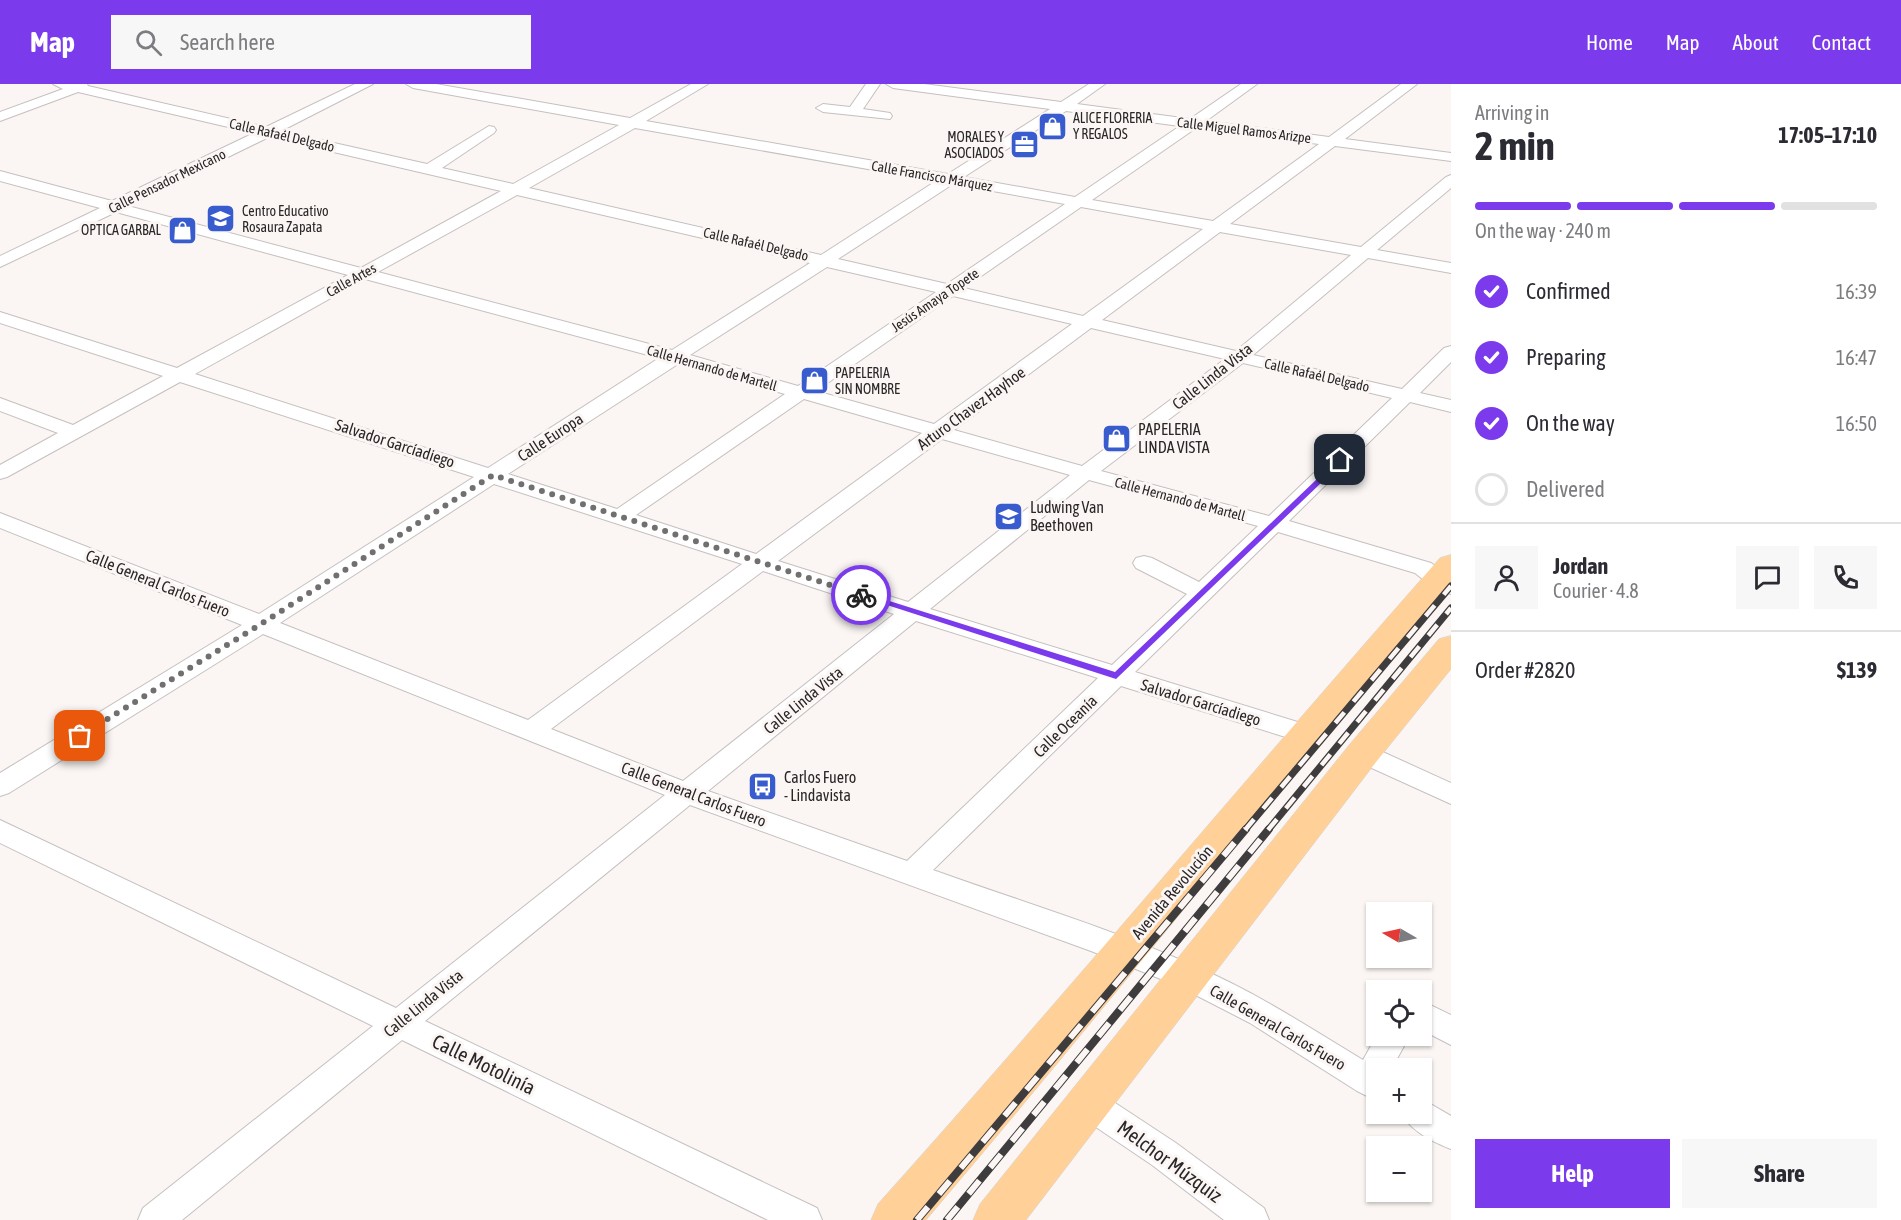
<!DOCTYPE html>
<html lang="en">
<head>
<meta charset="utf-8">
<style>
	body { margin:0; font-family:"Asap Condensed",sans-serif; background:#f7f7f7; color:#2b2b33; height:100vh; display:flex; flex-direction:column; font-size:22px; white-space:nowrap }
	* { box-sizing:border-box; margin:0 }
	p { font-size:20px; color:#7c7c81 }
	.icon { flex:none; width:33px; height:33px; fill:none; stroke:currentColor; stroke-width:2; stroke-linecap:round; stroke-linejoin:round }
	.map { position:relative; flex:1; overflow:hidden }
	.details { display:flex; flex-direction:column; background:#fff; width:450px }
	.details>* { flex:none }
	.needle { width:39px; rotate:279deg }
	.fabs { position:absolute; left:1366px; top:818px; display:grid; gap:12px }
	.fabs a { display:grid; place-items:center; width:66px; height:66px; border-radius:0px; background:#fff; box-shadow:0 2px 4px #0004; font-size:30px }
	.pin { position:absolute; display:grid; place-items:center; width:51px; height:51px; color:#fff; margin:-26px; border-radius:12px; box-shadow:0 3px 9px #0006 }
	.courier { position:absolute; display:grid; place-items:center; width:60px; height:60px; margin:-30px; border:4px solid #7c3aed; border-radius:50%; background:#fff; color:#222; box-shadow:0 2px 8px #0007 }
	.summary em { font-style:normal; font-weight:700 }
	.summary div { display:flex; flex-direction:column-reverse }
	.summary { display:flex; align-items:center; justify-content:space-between; height:102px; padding:0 24px }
	h1 { font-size:39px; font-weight:700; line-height:45px }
	.bar { display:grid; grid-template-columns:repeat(4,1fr); gap:9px 6px; align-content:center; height:72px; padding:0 24px }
	.bar i { height:8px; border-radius:4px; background:#e1e1e2 }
	.bar .active { background:#7c3aed }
	.bar p { grid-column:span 4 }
	.line { display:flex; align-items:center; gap:15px; padding:0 24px; border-top:2px solid #e1e1e2 }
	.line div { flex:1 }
	.round { display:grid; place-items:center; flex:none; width:63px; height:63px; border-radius:0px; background:#f7f7f7 }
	ol { padding:0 24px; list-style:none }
	li { display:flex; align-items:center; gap:18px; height:66px }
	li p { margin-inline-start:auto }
	li .icon { padding:6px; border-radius:50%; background:#7c3aed; color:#fff; stroke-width:4 }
	li:last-child { color:#7c7c81 }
	li i { width:33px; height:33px; border:3px solid #e1e1e2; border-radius:50% }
	.primary-button { display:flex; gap:12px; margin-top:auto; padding:12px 24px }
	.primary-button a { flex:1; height:69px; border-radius:0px; background:#7c3aed; color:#fff; font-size:24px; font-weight:700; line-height:69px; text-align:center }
	.primary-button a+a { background:#f7f7f7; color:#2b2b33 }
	header { display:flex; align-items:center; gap:36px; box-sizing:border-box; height:84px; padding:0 30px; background:#7c3aed; color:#fff }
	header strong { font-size:28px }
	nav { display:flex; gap:33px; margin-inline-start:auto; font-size:21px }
	.search { width:420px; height:54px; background:#f7f7f7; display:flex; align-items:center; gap:15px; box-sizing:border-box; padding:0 21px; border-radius:0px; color:#7c7c81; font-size:22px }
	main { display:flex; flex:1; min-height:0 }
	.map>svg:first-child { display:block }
</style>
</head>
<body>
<header>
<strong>Map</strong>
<div class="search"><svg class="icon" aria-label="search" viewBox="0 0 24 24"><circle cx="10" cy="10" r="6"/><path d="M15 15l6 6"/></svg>Search here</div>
<nav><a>Home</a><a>Map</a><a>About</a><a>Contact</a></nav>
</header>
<main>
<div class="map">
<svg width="1451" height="1136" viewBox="0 0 1451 1136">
	<rect width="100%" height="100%" fill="#fbf6f4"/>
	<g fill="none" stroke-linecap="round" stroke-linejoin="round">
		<defs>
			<g id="minor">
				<path d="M 53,0 L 87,0 L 88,2 L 266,43 L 355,0 L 373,0 L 281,47 L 427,80 L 489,42 L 494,43 L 496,46 L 494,49 L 442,84 L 513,100 L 619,41 L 413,4 L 406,0 L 436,0 L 630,34 L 691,0 L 708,0 L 646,37 L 948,90 L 1050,25 L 893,4 L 886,0 L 924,0 L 1061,18 L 1089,0 L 1105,0 L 1077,20 L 1190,35 L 1241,0 L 1257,0 L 1206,37 L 1329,53 L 1401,0 L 1417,0 L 1345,55 L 1451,69 L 1451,77 L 1335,62 L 1230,140 L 1361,163 L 1446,93 L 1451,91 L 1451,104 L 1377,166 L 1451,179 L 1451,189 L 1368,174 L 1253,271 L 1402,305 L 1444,264 L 1451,262 L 1451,278 L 1420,309 L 1451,316 L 1451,328 L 1410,318 L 1289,437 L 1431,479 L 1451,493 L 1451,510 L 1430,501 L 1415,489 L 1278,448 L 1135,588 L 1314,643 L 1318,650 L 1314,657 L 1305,659 L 1121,602 L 933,786 C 1022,818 1113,845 1199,884 C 1257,909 1310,944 1363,976 L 1377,951 L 1410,951 L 1392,984 L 1377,984 L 1377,1017 L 1357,1007 L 1250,939 L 1178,902 L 1091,867 L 690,721 L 425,937 L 817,1124 L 822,1136 L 768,1136 L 402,956 L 182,1136 L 138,1136 L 143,1124 L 373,942 L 0,759 L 0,736 L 396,924 L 665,711 L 263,550 L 9,709 L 0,712 L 0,689 L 242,541 L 0,444 L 0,429 L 259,530 L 474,393 L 180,298 L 7,393 L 0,395 L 0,381 L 58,349 L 0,327 L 0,314 L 73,341 L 163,292 L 0,239 L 0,228 L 177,284 L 348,191 L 116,128 L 0,183 L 0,172 L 100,124 L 0,97 L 0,87 L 112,117 L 254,49 L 78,8 L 0,37 L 0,28 L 63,5 ZM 1066,27 L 1180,42 L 1075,113 L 964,93 ZM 635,44 L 936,97 L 821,171 L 529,104 ZM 1196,44 L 1319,60 L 1213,137 L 1092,116 ZM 269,53 L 501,107 L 361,184 L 128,122 ZM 953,100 L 1065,120 L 947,200 L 838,175 ZM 517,111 L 810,179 L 672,266 L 378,188 ZM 1081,123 L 1203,145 L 1083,232 L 964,204 ZM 1220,148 L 1351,171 L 1236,267 L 1102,236 ZM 827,183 L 936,208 L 798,302 L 690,271 ZM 365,195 L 659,274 L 488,384 L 195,290 ZM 953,212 L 1072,240 L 934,340 L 816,307 ZM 1091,244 L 1225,275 L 1082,382 L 954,346 ZM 1243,279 L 1392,314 L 1269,432 L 1101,387 ZM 678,280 L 785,310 L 617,425 L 508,390 ZM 804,315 L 922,349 L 756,470 L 636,431 ZM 942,355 L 1070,391 L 908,518 L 778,477 ZM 1089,396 L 1258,442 L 1199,498 L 1152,474 L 1144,472 L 1136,474 L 1133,479 L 1136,484 L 1187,510 L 1112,581 L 930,525 ZM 494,400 L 742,480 L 528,636 L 280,539 ZM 763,487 L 894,530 L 683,697 L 551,645 ZM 916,537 L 1098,594 L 907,777 L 708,707 Z"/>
				<polygon points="866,0 880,0 863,25 890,29 892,32 890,35 823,28 816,24 823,20 850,23"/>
				<polygon points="1363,659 1451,699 1451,720 1354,676 1350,669 1354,662"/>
				<polygon points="1422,917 1451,931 1451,961 1422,946"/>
				<polygon points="1089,1005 1100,1009 1176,1059 1264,1124 1269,1136 1224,1136 1152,1081 1078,1031 1073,1020 1078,1009"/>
				<path d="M 1422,1015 L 1451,1032 L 1451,1065 C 1433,1058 1410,1047 1402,1029 L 1422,1029 Z"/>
			</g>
			<g id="primary">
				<path d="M 1451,471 L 1451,501 C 1274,711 1104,927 926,1136 L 871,1136 L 878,1120 C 1069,907 1251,688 1440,474 Z"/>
				<polygon points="1451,552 1451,585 1376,678 1026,1136 973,1136 980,1120 1350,660 1439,555"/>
			</g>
		</defs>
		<!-- minor casing -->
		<use href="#minor" stroke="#c5c0bf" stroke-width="2"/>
		<!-- primary casing -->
		<use href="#primary" stroke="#d4d4d4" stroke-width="1"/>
		<!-- minor -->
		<use href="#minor" fill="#fff" fill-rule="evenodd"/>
		<!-- primary -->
		<use href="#primary" fill="#ffd098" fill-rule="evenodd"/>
		<defs>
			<g id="rail-far1">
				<polyline points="1245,746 1451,502"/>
				<polyline points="1268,746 1451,524"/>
			</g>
			<g id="rail">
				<polyline points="917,1136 1246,745"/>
				<polyline points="947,1136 1269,745"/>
			</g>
		</defs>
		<!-- rail-far1 casing -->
		<use href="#rail-far1" stroke="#3e3c3c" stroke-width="7"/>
		<!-- rail casing -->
		<use href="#rail" stroke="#3e3c3c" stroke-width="8"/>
		<!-- rail-far1 -->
		<use href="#rail-far1" stroke="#fbf6f4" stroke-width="4.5" stroke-dasharray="14" stroke-linecap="butt"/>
		<!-- rail -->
		<use href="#rail" stroke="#fbf6f4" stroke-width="6" stroke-dasharray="17" stroke-linecap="butt"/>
	</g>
	<!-- route -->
	<polygon fill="#7c3aed" points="1340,373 1344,376 1343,378 1116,595 856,511 864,509 1115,588"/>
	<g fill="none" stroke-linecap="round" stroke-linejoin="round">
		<!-- done -->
		<polyline stroke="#726f6f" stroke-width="6" stroke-dasharray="0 10.8" points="80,652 261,540 493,391 861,511"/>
	</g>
	<!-- icons -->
	<defs>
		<symbol id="shop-square" viewBox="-11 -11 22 22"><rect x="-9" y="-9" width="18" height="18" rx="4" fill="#385ccd" stroke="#fbf6f4"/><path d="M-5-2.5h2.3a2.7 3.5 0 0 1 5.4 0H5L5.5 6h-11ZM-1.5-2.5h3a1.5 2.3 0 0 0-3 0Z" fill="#fff"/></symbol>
		<symbol id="office-square" viewBox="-11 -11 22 22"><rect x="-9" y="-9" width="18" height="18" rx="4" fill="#385ccd" stroke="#fbf6f4"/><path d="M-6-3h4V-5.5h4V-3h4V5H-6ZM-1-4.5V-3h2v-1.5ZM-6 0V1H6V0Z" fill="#fff"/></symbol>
		<symbol id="school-square" viewBox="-11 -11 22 22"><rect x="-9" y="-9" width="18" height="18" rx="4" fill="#385ccd" stroke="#fbf6f4"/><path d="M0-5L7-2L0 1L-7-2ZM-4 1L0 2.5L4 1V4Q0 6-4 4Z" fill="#fff"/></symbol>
		<symbol id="bus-square" viewBox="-11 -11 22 22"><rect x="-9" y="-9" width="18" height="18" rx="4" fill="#385ccd" stroke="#fbf6f4"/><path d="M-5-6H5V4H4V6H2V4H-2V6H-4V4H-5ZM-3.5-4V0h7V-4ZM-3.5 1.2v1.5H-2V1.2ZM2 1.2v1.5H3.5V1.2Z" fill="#fff"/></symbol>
	</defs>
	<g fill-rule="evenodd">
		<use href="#shop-square" x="1036" y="26" width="33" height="33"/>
		<use href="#office-square" x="1008" y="44" width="33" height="33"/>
		<use href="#school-square" x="204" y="118" width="33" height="33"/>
		<use href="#shop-square" x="166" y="130" width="33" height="33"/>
		<use href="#shop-square" x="798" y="280" width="33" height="33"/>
		<use href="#shop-square" x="1100" y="338" width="33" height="33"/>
		<use href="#school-square" x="992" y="416" width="33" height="33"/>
		<use href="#bus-square" x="746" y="686" width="33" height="33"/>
	</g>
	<g text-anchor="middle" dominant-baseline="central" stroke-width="6" stroke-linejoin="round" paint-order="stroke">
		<!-- far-poi labels -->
		<g font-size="14" fill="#292727" stroke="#fbf6f4" text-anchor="start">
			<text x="1073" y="34">ALICE FLORERIA<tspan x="1073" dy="16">Y REGALOS</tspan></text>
			<text x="1004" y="53" text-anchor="end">MORALES Y<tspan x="1004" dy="16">ASOCIADOS</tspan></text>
			<text x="242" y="127">Centro Educativo<tspan x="242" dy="16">Rosaura Zapata</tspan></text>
			<text x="161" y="146" text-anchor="end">OPTICA GARBAL</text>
			<text x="835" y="289">PAPELERIA<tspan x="835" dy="16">SIN NOMBRE</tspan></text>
		</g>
		<!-- far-street labels -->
		<g font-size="14" fill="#292727" stroke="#fbf6f4">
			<text transform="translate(1244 46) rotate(7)">Calle Miguel Ramos Arizpe</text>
			<text transform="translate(282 51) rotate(13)">Calle Rafaél Delgado</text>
			<text transform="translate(932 92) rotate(10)">Calle Francisco Márquez</text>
			<text transform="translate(167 97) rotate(-26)">Calle Pensador Mexicano</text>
			<text transform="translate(756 160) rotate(13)">Calle Rafaél Delgado</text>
			<text transform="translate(351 196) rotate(-29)">Calle Artes</text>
			<text transform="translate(935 216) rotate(-34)">Jesús Amaya Topete</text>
			<text transform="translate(712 284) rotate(16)">Calle Hernando de Martell</text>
			<text transform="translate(1317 291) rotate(13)">Calle Rafaél Delgado</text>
			<text transform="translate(1180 415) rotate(15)">Calle Hernando de Martell</text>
		</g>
		<!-- street labels -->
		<g font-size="16" fill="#292727" stroke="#fbf6f4">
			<text transform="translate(1212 292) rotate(-38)">Calle Linda Vista</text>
			<text transform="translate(971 324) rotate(-36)">Arturo Chavez Hayhoe</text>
			<text transform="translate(550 353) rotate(-33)">Calle Europa</text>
			<text transform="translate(395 359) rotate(18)">Salvador Garcíadiego</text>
			<text transform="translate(158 499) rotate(22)">Calle General Carlos Fuero</text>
			<text transform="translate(803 616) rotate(-39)">Calle Linda Vista</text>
			<text transform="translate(1201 618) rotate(17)">Salvador Garcíadiego</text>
			<text transform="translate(1065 642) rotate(-44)">Calle Oceanía</text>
			<text transform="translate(694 710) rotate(21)">Calle General Carlos Fuero</text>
			<text transform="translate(1172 808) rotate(-50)">Avenida Revolución</text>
			<text transform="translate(423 919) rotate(-39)">Calle Linda Vista</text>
			<text transform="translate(1278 943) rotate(30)">Calle General Carlos Fuero</text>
		</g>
		<!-- poi labels -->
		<g font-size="16" fill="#292727" stroke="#fbf6f4" text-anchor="start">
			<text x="1138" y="345">PAPELERIA<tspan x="1138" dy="18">LINDA VISTA</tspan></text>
			<text x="1030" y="423">Ludwing Van<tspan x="1030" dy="18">Beethoven</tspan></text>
			<text x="784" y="693">Carlos Fuero<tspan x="784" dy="18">- Lindavista</tspan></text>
		</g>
		<!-- near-street labels -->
		<g font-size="20" fill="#292727" stroke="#fbf6f4">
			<text transform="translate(484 980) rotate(26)">Calle Motolinía</text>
			<text transform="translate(1170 1077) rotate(36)">Melchor Múzquiz</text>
		</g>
	</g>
</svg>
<div class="fabs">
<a><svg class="needle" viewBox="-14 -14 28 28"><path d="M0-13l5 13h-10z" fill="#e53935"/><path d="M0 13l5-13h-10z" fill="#7c7c81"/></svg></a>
<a><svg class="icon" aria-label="locate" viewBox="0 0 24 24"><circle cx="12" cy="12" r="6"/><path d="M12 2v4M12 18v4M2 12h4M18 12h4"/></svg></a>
<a>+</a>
<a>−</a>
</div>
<div class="pin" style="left:80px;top:652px;background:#ea580c"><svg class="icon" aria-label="bag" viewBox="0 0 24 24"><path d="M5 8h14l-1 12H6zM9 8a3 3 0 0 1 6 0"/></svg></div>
<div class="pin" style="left:1340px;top:376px;background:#1f2937"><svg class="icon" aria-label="home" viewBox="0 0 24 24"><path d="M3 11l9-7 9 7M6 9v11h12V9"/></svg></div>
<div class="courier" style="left:861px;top:511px"><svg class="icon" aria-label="bike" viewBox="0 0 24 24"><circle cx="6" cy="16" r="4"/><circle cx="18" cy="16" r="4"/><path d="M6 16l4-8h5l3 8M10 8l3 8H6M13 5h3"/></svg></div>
</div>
<section class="details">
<div class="summary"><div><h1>2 min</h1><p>Arriving in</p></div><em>17:05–17:10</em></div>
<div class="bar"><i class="active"></i><i class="active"></i><i class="active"></i><i></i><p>On the way · 240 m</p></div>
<ol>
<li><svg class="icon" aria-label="check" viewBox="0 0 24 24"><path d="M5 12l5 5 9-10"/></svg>Confirmed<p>16:39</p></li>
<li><svg class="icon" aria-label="check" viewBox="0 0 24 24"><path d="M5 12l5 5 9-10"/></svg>Preparing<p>16:47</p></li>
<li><svg class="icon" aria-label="check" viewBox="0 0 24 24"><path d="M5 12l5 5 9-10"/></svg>On the way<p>16:50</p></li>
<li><i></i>Delivered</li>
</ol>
<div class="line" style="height:108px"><a class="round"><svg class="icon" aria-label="person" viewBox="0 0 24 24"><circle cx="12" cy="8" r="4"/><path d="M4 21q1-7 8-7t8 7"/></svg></a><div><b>Jordan</b><p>Courier · 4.8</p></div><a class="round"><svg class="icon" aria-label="chat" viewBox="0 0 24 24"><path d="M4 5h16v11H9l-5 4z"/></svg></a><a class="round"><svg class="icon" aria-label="phone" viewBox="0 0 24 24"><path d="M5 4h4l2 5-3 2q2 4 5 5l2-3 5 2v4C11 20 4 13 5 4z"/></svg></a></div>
<div class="line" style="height:78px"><div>Order #2820</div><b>$139</b></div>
<div class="primary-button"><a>Help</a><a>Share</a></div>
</section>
</main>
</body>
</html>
